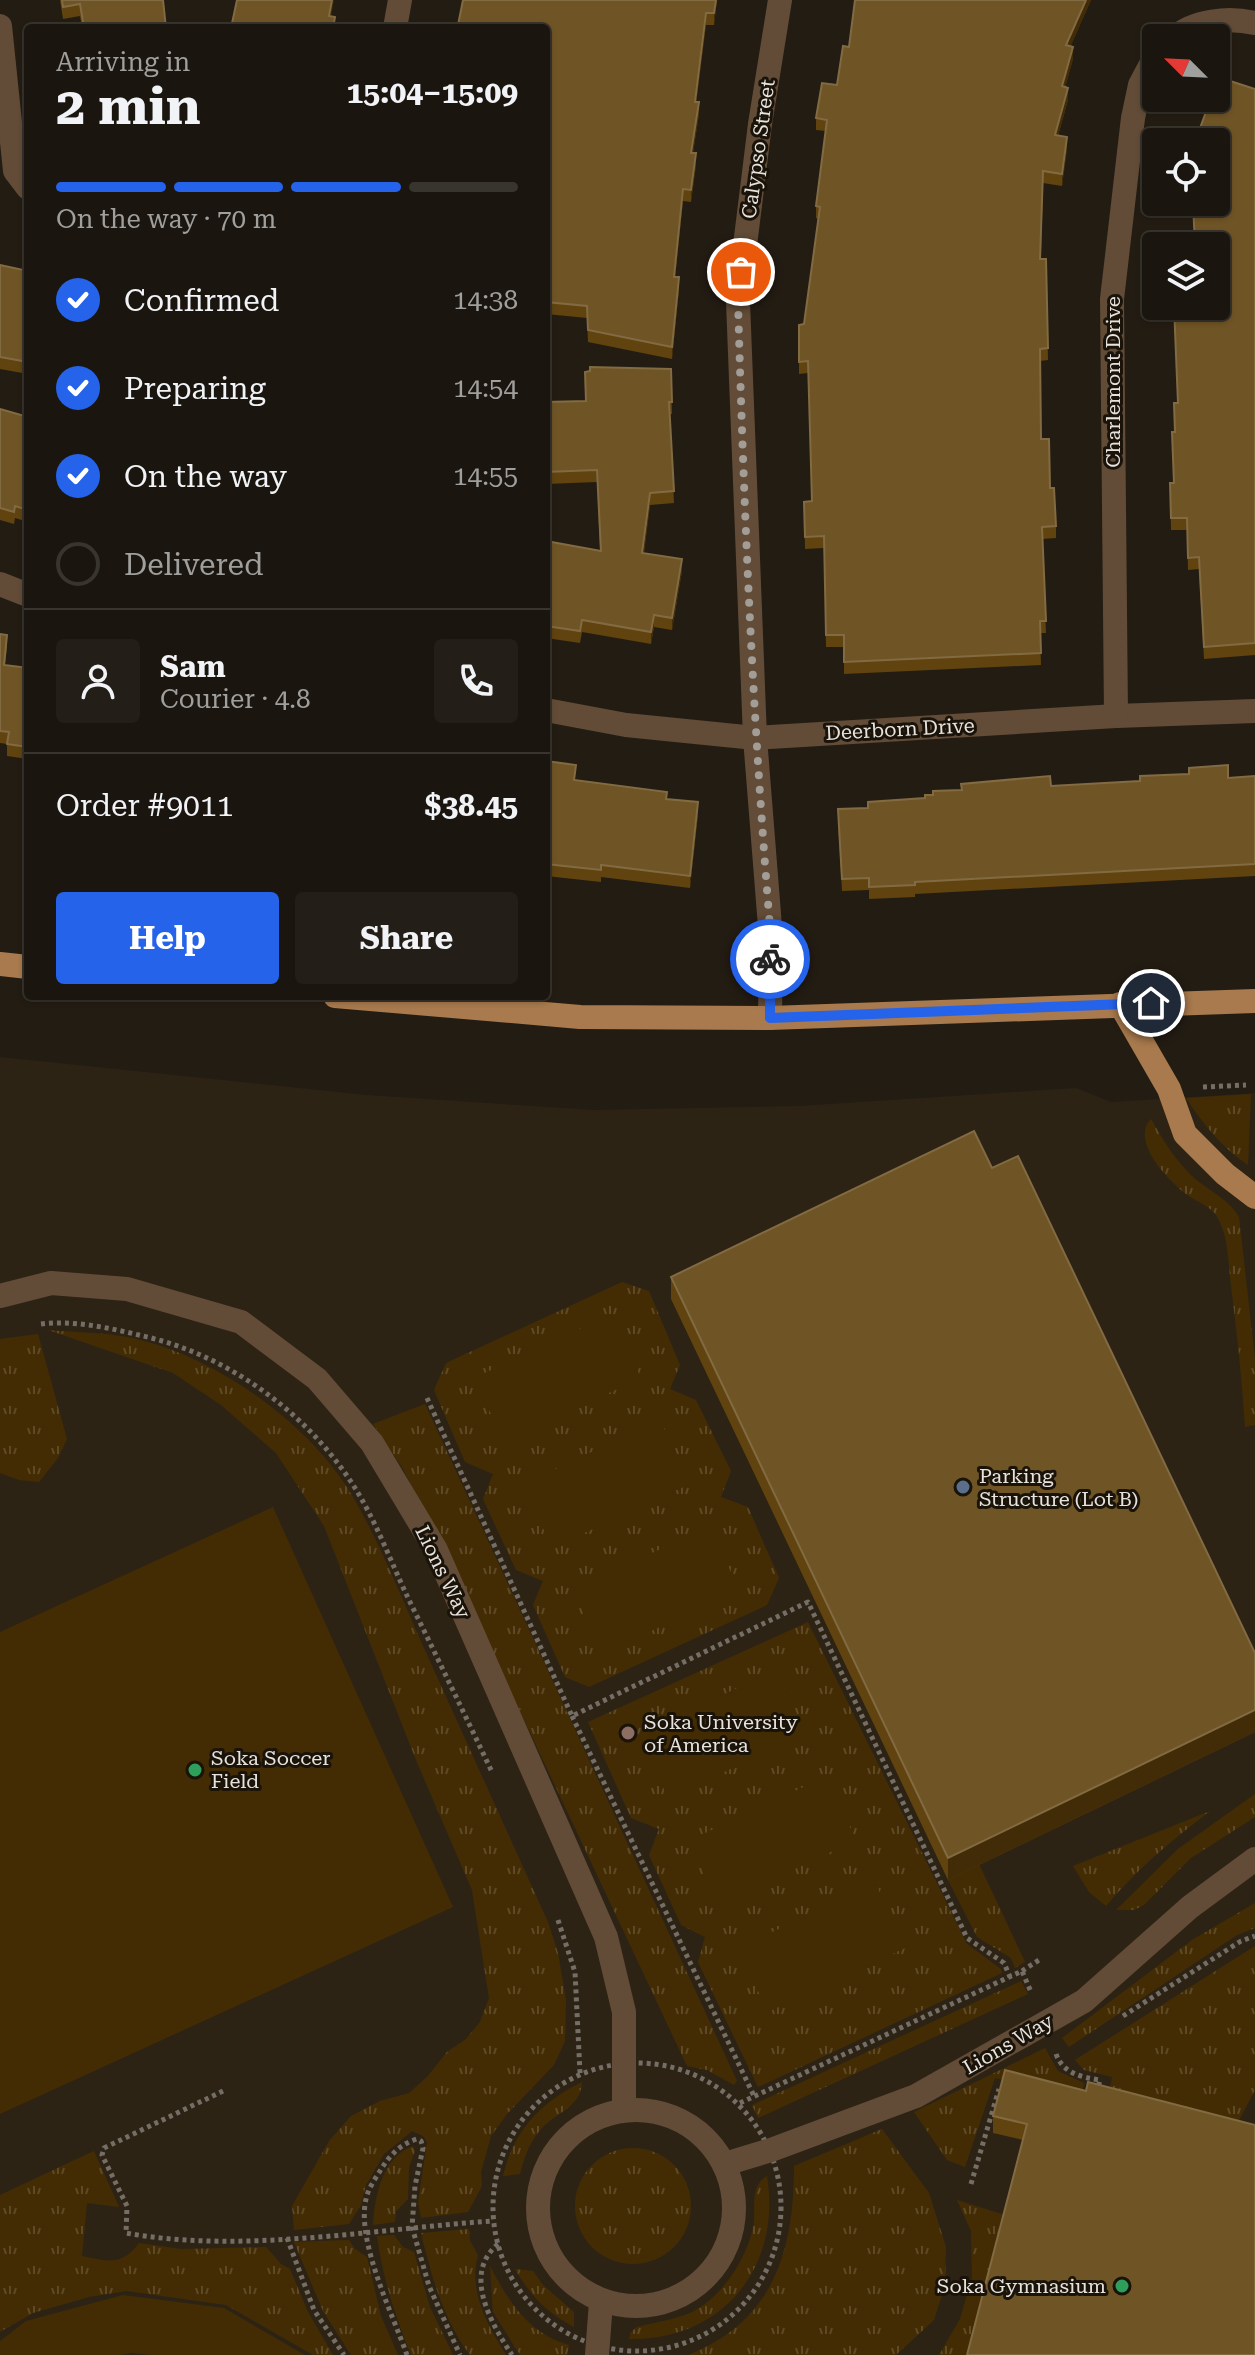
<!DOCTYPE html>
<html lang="en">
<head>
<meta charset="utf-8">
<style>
	body { margin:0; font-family:"Roboto Serif",serif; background:#231e17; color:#f1f3f6; height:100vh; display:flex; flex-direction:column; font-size:30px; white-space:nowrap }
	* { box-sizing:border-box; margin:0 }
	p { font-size:26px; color:#9f9f9e }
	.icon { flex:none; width:44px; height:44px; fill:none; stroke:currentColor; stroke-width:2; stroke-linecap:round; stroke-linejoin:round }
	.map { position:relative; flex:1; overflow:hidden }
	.panel { position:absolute; left:24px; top:24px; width:526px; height:976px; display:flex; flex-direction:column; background:#1a150e; border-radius:8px; box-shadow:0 2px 6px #0004,0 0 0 2px #38342e }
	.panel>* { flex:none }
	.needle { width:52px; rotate:294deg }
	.buttons { position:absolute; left:1142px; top:24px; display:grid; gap:16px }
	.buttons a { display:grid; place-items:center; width:88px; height:88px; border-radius:8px; background:#1a150e; box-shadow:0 2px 6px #0004,0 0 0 2px #38342e; font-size:40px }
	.pin { position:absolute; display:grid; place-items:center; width:68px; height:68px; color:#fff; margin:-34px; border:4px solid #fff; border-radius:50%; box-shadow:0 2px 8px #0007 }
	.courier { position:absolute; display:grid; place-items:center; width:80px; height:80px; margin:-40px; border:6px solid #2563eb; border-radius:50%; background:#fff; color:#222; box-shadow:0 2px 10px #0007 }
	.summary em { font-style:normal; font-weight:700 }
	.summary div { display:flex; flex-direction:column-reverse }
	.summary { display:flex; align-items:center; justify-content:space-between; height:136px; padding:0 32px }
	h1 { font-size:52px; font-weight:700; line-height:60px }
	.bar { display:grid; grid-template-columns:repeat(4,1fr); gap:12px 8px; align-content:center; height:96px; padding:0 32px }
	.bar i { height:10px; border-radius:6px; background:#38342e }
	.bar .active { background:#2563eb }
	.bar p { grid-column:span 4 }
	.line { display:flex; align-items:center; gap:20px; padding:0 32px; border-top:2px solid #38342e }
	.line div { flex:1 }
	.round { display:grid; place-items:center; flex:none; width:84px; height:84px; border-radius:8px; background:#231e17 }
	ol { padding:0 32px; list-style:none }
	li { display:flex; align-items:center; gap:24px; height:88px }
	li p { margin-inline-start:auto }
	li .icon { padding:8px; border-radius:50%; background:#2563eb; color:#fff; stroke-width:4 }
	li:last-child { color:#9f9f9e }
	li i { width:44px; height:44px; border:4px solid #38342e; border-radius:50% }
	.primary-button { display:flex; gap:16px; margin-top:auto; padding:16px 32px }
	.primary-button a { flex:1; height:92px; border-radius:8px; background:#2563eb; color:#fff; font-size:32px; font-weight:700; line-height:92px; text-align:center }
	.primary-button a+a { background:#231e17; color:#f1f3f6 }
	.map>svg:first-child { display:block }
</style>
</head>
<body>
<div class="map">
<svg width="1255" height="2355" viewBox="0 0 1255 2355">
	<defs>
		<pattern id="grass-tufts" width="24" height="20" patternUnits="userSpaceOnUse" patternTransform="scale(2)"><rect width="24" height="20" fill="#432c03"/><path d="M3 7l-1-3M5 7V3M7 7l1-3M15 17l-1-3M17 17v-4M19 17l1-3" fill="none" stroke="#5e4a27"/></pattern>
	</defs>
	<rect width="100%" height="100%" fill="#231c13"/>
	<!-- built -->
	<polygon fill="#2d2314" points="0,1057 366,1095 593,1110 800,1106 1076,1088 1111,1102 1255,1093 1255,2355 0,2355"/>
	<!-- grass -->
	<g fill="url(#grass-tufts)">
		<path d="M 1251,1094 L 1248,1165 C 1221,1147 1204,1125 1186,1098 Z"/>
		<path d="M 1151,1119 C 1163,1140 1175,1160 1192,1176 C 1208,1191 1228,1198 1239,1217 L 1255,1359 L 1255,1425 L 1245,1427 C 1242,1379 1237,1333 1231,1286 C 1228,1262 1229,1235 1216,1215 C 1210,1206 1195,1201 1186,1194 C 1168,1180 1130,1141 1151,1119 Z"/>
		<polygon points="622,1282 649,1291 680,1365 670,1389 696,1400 731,1471 721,1497 748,1507 779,1578 767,1605 589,1687 565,1677 533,1605 543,1581 516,1570 483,1499 493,1474 465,1462 434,1390 446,1363"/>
		<path d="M 48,1330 C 80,1333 113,1332 144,1341 C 221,1361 308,1424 350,1492 C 381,1544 403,1602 428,1657 C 468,1745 508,1834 548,1922 L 558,1953 L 566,2000 L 565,2041 L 554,2065 L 507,2114 L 491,2136 L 481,2172 L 482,2186 L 468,2212 L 421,2218 L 418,2202 L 427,2142 L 423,2136 L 412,2131 L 384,2154 L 366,2185 L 361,2205 L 349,2224 L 294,2230 L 292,2206 L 329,2141 L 351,2116 L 380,2101 L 409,2093 L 427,2077 L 447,2052 L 466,2039 L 480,2022 L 489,1998 L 472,1890 L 416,1760 L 324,1526 L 276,1453 L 221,1405 L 173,1373 Z"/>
		<polygon points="38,1334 67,1439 58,1458 39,1482 19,1480 0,1473 0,1339"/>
		<polygon points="425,1404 737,2081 734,2085 707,2070 687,2066 439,1539 403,1469 373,1424"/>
		<polygon points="808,1622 967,1944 1001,1969 1002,1973 758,2087 698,1962 705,1937 681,1925 649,1855 659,1829 631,1818 588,1722"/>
		<polygon points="1255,1794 1255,1817 1191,1858 1144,1905 1134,1910 1116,1910 1178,1849"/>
		<path d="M 1210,1811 C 1172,1840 1137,1869 1106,1906 L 1089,1892 L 1073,1866 Z"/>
		<polygon points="979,1864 1025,1962 1015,1968 1011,1958 977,1937 948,1880"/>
		<polygon points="1255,1903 1255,1928 1237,1935 1069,2047 1062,2038 1192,1940"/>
		<polygon points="1255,1946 1255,2090 1238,2122 1110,2089 1112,2077 1084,2070 1075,2060"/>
		<polygon points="1021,1981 1028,1994 758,2118 752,2105"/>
		<polygon points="1045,2048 1058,2071 1084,2083 1081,2098 995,2078 965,2167 947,2160 914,2112"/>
		<path d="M 582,2082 C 581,2107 557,2112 542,2128 C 530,2141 524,2157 520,2174 L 503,2176 C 514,2130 540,2103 582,2082 Z"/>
		<path d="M 882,2129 L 929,2193 L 946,2247 L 945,2285 L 934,2320 L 896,2355 L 688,2355 C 774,2321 794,2251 794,2166 Z"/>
		<path d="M 413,2146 L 415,2151 L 409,2167 L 408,2199 L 396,2211 L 395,2222 L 373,2225 C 375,2196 382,2157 413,2146 Z"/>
		<circle cx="633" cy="2206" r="58"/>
		<path d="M 94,2151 L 119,2207 L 87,2203 L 82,2256 C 108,2261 121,2267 139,2243 L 181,2249 L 266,2247 L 281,2264 L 290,2269 L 308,2312 L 333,2355 L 313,2355 L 226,2305 L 127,2291 L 89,2297 L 33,2313 L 0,2332 L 0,2195 Z"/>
		<path d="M 767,2176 C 782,2267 722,2341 629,2339 L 631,2332 L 637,2327 C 655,2322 675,2320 692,2312 C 722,2297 746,2260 753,2228 C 757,2211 748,2187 767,2176 Z"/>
		<polygon points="957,2200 1008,2216 972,2355 939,2355 960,2319 972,2278 971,2231"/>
		<path d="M 469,2229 L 470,2241 L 478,2255 C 468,2292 487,2324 506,2355 L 470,2355 C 442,2317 432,2277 421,2233 Z"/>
		<path d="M 394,2235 L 403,2247 L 414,2252 L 430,2307 L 453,2355 L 411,2355 C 395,2315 383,2279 377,2236 Z"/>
		<polygon points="349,2240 355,2249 367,2257 381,2316 398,2355 351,2355 323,2311 294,2242"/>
		<path d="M 490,2266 C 508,2301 529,2334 569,2345 L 567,2355 L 520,2355 L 493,2312 Z"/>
		<path d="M 515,2269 L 533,2271 L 543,2285 L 574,2312 L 574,2327 C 547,2313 530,2295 515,2269 Z"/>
	</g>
	<!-- garden -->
	<g fill="#432c03">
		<polygon points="611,1314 641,1378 504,1442 474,1378"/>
		<polygon points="660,1420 690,1484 552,1548 523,1484"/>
		<polygon points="273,1507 453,1907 0,2114 0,1632"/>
		<polygon points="710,1526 739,1590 602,1654 573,1590"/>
		<polygon points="776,1670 806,1734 668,1798 639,1734"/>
		<polygon points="827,1776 856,1840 719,1905 690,1840"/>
		<polygon points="876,1884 905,1948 768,2012 738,1948"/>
		<polygon points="123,2295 224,2308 305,2355 151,2355 131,2353 121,2355 0,2355 0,2341 26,2321"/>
	</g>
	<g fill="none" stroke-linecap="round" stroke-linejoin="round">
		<!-- path -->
		<g stroke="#746e66" stroke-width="5" stroke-dasharray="4 4" stroke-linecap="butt">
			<polyline points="1203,1087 1246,1085"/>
			<path d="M 41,1324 C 74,1320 110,1328 143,1336 C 228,1355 308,1413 355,1488 C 377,1523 392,1565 410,1602 C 438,1659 465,1715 492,1772"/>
			<polyline points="427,1398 572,1716 808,1602 967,1938 1004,1963 1010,1977"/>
			<polyline points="572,1716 754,2096"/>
			<polyline points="558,1920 575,1972 580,2073"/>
			<polyline points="1022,1971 1042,1958"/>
			<polyline points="1123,2016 1241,1941 1255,1936"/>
			<path d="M 1056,2054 C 1063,2073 1080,2077 1100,2080 L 1097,2091"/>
			<circle cx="637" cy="2207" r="144"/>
			<path d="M 223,2091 L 104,2148 L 102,2155 L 127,2206 L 126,2233 C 242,2254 374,2229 492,2221"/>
			<polyline points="740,2103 1022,1971 1031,1992"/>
			<polyline points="971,2184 999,2089"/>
			<polyline points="287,2238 314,2310 344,2355"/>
			<path d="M 498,2244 C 462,2274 491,2323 512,2355"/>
			<path d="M 407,2355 C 393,2315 356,2241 366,2199 C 368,2189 375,2179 380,2171 C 389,2156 400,2144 417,2139 L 421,2141 L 423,2148 L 415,2186 L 412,2227 L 429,2286 L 460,2355"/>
		</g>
		<!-- minor -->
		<g stroke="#624c37" stroke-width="24">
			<polyline points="0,26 15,171 28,188"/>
			<polyline points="395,28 400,0"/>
			<path d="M 1174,38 C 1194,20 1229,17 1255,23"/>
			<polyline points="0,584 28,595"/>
			<polyline points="546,710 626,725 755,738 1116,716 1255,711"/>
			<polyline points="1116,716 1112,299 1133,118 1140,85 1156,55"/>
			<polyline points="770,1018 771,939 755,738 738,302 760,124 780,0"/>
			<polyline points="0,1296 51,1283 127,1289 241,1322 317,1379 372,1443 436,1550 606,1937 624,2012 624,2109"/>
			<circle cx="636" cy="2208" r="98"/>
			<polyline points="725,2164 771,2150 916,2096 1084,2001 1190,1907 1255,1859"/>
			<polyline points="597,2355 601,2302"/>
		</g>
		<!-- major -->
		<g stroke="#a87a4d" stroke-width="24">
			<polyline points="0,964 28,967"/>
			<polyline points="335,996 580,1017 770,1018 1255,1001"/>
			<polyline points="1120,1004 1169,1089 1185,1134 1225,1174 1255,1197"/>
		</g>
	</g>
	<!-- wall -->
	<g fill="#60430f">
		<polygon points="60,0 163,0 166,28 82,28 80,16 63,19"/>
		<polygon points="717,0 714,25 706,25 696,102 699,114 693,153 696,165 691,202 683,201 675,277 679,289 672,359 588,342 587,318 546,314 546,28 458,28 458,25"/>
		<polygon points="855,0 1091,0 1070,47 1073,59 1065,87 1068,100 1058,136 1067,149 1062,186 1043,183 1041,259 1046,259 1048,360 1040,361 1041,439 1050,488 1056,526 1056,538 1042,539 1046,633 1040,633 1041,665 844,674 844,647 826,647 824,548 805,549 804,502 812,501 808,373 799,374 799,325 804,324 818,219 816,218 816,206 826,131 816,130 816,118 837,85 849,47"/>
		<polygon points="1255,89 1255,655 1204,659 1199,569 1188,570 1187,530 1171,530 1170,483 1174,483 1175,432 1216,306"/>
		<polygon points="0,265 28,271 28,374 0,369"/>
		<polygon points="671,369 672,414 670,414 674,503 650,505 644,553 682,571 672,630 654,627 651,644 582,632 580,643 546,638 546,541 600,551 597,482 546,484 546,402 586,401"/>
		<polygon points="0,409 28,417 28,522 15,518 14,524 0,520"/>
		<polygon points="0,634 7,647 5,665 28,668 28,759 7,756 7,744 0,743"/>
		<polygon points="546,761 575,780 667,799 698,814 690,888 601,877 601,882 546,876"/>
		<polygon points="1255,776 1255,876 915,894 915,897 869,899 869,890 842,891 838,821 868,808 925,798 1051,786"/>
		<polygon points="992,1168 1255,1653 1255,1732 948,1880 671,1299 671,1277"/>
		<polygon points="1086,2091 1023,2140 993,2133 993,2116"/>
	</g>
	<!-- shaded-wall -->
	<g fill="#422c08">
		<polygon points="332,0 334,0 329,28 329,16"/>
		<polygon points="716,0 717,0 714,25 714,13"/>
		<polygon points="1086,0 1091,0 1066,57 1066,45"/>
		<polygon points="706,13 706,25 695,114 695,102"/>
		<polygon points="1073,47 1073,59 1062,98 1062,86"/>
		<polygon points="1068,88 1068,100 1055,147 1055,135"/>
		<polygon points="699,102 699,114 691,165 691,153"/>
		<polygon points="1067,137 1067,149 1062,186 1062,174"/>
		<polygon points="696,153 696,165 691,202 691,190"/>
		<polygon points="683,189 683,201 674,289 674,277"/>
		<polygon points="679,277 679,289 672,359 672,347"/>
		<polygon points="650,493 650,505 642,565 642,553"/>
		<polygon points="682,559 682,571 672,630 672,618"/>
		<polygon points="654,615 654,627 651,644 651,632"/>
		<polygon points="698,802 698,814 690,888 690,876"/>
		<polygon points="1255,1710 1255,1732 948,1880 948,1858"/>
	</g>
	<!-- building -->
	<g fill="#6f5425" stroke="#826a42" stroke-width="2">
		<polygon points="62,0 163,0 166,28 84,28 80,4 63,7"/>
		<polygon points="237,0 332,0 329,16 335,17 333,28 231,28"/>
		<polygon points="463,0 716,0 714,13 706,13 695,102 699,102 691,153 696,153 691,190 683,189 674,277 679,277 672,347 588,330 587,306 546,302 546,28 471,28 458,25"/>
		<polygon points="855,0 1086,0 1066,45 1073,47 1062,86 1068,88 1055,135 1067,137 1062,174 1043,171 1040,259 1046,259 1048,348 1040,349 1041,439 1049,439 1050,488 1054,488 1056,526 1042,527 1046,621 1040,621 1041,653 844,662 844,635 826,635 824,536 805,537 804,502 812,501 808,361 799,362 799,325 804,324 820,207 816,206 827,120 816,118 822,83 837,85 843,46 849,47"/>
		<polygon points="1218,77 1255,89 1255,643 1204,647 1199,557 1188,558 1187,518 1171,518 1170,483 1174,483 1172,432 1175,432 1174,403 1178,403 1174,306 1216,306 1216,246 1195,246 1193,202 1216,202 1216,142 1195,142 1211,98 1216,98 1216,84"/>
		<polygon points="0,265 28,271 28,362 0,357"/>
		<polygon points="590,367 671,369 672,402 669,402 674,491 650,493 642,553 682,559 672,618 654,615 651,632 582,620 580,631 546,626 546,541 601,551 597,470 546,472 546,402 586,401 585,372 590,371"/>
		<polygon points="0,409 28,417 28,510 15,506 14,512 0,508"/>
		<polygon points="0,634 7,635 4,665 28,668 28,747 7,744 9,732 0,731"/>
		<polygon points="546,761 576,765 574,780 667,792 666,799 698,802 690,876 601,865 601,870 546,864"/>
		<polygon points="1228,765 1228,778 1255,776 1255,864 915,882 915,885 869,887 869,878 842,879 838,809 868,808 868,802 925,798 925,795 933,795 933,791 962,790 961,784 1050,776 1051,786 1140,781 1140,776 1189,774 1189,768"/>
		<polygon points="974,1131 992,1168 1018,1156 1255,1653 1255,1710 948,1858 671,1277"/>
		<polygon points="1005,2070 1086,2091 1088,2082 1255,2125 1255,2355 967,2355 1027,2124 993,2116"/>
	</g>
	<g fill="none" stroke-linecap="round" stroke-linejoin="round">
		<!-- done -->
		<path stroke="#a29d96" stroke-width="8" stroke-dasharray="0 14.4" d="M 741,272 L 738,302 C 744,514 753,727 771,939 L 770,959"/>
		<!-- route -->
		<polyline stroke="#2563eb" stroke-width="10" points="770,959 770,1018 1151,1003"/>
	</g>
	<!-- markers -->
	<circle fill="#5c6f8a" stroke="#19130a" stroke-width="3" cx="963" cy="1487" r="8"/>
	<circle fill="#8d6e63" stroke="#19130a" stroke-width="3" cx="628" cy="1733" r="8"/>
	<g fill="#2e9e5b" stroke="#19130a" stroke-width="3">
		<circle cx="195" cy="1770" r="8"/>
		<circle cx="1122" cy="2286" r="8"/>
	</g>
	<g text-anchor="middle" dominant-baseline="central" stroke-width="6" stroke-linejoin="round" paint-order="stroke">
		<!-- street labels -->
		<g font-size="20" fill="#e7e2dc" stroke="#19130a">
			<text transform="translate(758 149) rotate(-82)">Calypso Street</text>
			<text transform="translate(1113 382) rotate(-90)">Charlemont Drive</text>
			<text transform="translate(900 729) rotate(-3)">Deerborn Drive</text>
			<text transform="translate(443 1572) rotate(64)">Lions Way</text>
			<text transform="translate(1008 2044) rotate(-30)">Lions Way</text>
		</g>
		<!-- poi labels -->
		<g font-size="20" fill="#e7e2dc" stroke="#19130a" text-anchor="start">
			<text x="979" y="1476">Parking<tspan x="979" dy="23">Structure (Lot B)</tspan></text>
			<text x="644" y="1722">Soka University<tspan x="644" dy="23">of America</tspan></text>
			<text x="211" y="1758">Soka Soccer<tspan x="211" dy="23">Field</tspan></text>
			<text x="1106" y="2286" text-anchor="end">Soka Gymnasium</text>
		</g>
	</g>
</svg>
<div class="buttons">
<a><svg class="needle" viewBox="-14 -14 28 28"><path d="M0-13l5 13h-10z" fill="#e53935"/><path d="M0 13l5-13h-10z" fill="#9f9f9e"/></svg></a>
<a><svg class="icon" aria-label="locate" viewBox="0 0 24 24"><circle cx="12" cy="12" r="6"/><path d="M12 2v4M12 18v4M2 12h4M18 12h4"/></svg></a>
<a><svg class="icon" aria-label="layers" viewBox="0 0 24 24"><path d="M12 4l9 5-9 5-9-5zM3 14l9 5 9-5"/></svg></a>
</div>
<div class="pin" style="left:741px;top:272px;background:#ea580c"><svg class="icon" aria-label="bag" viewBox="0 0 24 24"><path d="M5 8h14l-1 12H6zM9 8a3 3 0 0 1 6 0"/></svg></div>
<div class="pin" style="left:1151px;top:1003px;background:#1f2937"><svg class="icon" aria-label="home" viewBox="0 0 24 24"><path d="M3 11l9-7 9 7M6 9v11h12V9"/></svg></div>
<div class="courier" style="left:770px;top:959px"><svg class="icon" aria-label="bike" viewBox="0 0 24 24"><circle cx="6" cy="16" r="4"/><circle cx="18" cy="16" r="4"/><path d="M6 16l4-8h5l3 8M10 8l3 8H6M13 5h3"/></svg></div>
<section class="panel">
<div class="summary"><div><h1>2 min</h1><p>Arriving in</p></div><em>15:04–15:09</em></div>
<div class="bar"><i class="active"></i><i class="active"></i><i class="active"></i><i></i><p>On the way · 70 m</p></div>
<ol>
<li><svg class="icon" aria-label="check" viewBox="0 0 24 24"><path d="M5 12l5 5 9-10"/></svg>Confirmed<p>14:38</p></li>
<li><svg class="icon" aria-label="check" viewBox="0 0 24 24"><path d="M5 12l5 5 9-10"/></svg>Preparing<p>14:54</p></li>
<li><svg class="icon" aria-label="check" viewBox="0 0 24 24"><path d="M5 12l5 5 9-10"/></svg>On the way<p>14:55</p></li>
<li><i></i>Delivered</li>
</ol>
<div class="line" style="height:144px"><a class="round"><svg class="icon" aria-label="person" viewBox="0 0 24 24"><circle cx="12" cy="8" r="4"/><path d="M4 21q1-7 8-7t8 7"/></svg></a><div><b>Sam</b><p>Courier · 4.8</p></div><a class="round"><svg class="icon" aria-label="phone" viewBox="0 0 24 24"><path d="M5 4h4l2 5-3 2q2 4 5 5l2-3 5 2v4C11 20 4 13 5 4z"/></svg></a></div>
<div class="line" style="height:104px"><div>Order #9011</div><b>$38.45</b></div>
<div class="primary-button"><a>Help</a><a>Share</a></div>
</section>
</div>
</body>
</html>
